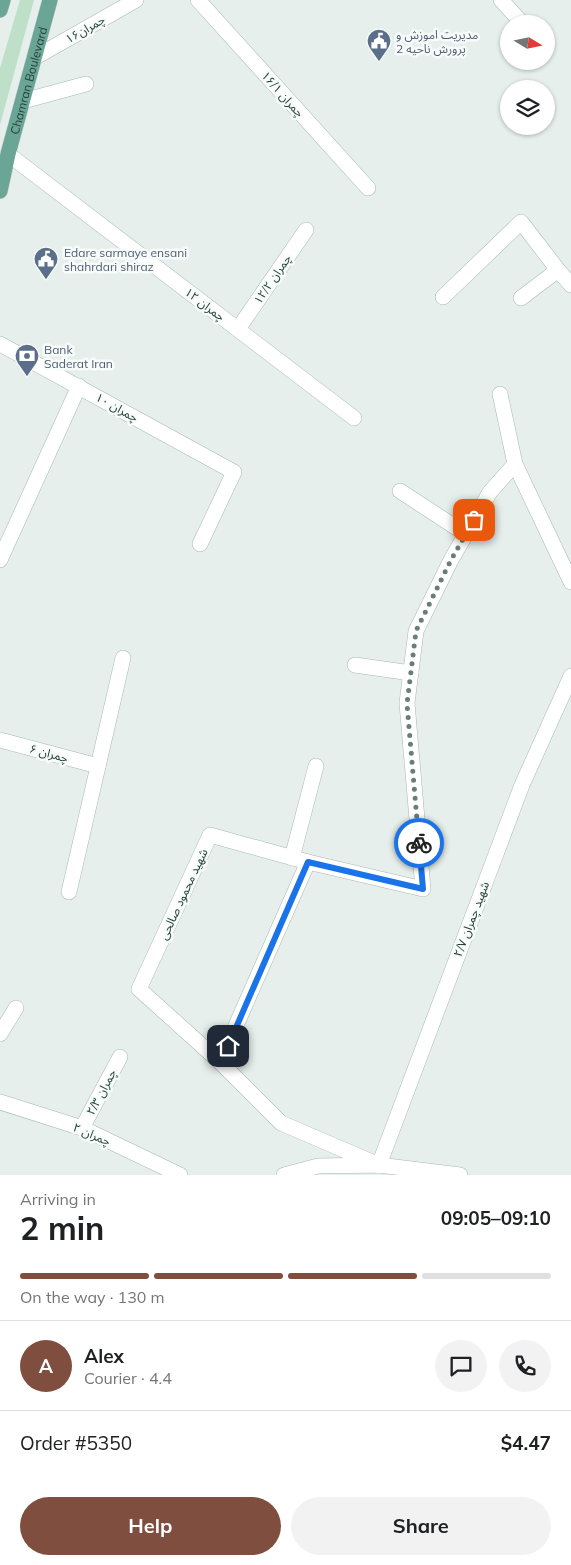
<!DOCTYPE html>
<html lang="en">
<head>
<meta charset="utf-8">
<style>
	body { margin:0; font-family:Mulish,"Noto Sans Arabic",sans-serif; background:#f2f2f2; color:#202124; height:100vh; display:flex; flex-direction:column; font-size:19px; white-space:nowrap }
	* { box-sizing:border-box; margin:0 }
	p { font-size:16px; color:#757577 }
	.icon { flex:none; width:28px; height:28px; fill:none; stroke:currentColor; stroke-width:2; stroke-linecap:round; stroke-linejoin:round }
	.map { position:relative; height:1175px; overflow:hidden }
	.side { display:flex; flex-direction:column; background:#fff; flex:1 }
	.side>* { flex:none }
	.needle { width:32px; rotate:100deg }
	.buttons { position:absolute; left:500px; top:15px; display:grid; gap:10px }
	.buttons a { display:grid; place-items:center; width:55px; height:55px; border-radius:50%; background:#fff; box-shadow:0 1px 4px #0004; font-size:25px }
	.pin { position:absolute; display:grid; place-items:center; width:42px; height:42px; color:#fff; margin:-21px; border-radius:10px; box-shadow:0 2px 8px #0006 }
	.courier { position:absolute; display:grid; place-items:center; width:50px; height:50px; margin:-25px; border:4px solid #1a73e8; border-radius:50%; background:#fff; color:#222; box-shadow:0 1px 6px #0007 }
	.headline em { font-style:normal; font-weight:700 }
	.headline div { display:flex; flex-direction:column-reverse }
	.headline { display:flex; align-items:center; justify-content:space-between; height:85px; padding:0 20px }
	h1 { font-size:32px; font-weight:700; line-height:38px }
	.bar { display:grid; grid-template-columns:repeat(4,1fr); gap:8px 5px; align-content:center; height:60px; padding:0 20px }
	.bar i { height:6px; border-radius:4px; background:#e0e0e0 }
	.bar .current { background:#7f4e3f }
	.bar p { grid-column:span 4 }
	.line { display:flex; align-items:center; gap:12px; padding:0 20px; border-top:1px solid #e0e0e0 }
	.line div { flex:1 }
	.round { display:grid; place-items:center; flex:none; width:52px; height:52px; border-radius:26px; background:#f2f2f2 }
	.primary-button { display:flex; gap:10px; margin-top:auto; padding:10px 20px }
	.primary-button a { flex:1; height:58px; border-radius:30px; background:#7f4e3f; color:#fff; font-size:20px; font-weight:700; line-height:58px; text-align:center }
	.primary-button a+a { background:#f2f2f2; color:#202124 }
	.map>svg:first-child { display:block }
</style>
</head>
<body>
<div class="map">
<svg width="571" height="1175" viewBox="0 0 571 1175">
	<rect width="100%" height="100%" fill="#e6efeb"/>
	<!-- green -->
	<polygon fill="#bfe0c8" points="20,0 34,0 0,125 0,68"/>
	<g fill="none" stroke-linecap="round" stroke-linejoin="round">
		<defs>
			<g id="street">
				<polyline points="198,0 368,188"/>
				<polyline points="501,0 523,24"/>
				<polyline points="34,58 136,0"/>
				<polyline points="23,101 86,84"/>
				<polyline points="8,154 354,418"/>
				<polyline points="443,297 521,222 558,270 571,285"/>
				<polyline points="521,298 558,270"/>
				<polyline points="238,329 306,230"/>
				<polyline points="0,344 234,472 200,544"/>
				<polyline points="500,394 515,464"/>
				<polyline points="400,491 466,534"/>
				<polyline points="0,560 79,386"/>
				<polyline points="355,665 411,673"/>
				<polyline points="0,740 98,766"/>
				<polyline points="292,858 316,766"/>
				<polyline points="69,892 123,658"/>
				<polyline points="0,1034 16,1008"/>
				<polyline points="220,1062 308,862"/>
				<polyline points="0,1102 82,1128 180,1175"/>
				<polyline points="82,1128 120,1057"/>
				<polyline points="379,1165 281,1123 220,1062 139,989 210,835 308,862 423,889 407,703 416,631 451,560 490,492 515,464 571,582"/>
				<polyline points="379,1165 522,785 571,676"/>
				<polyline points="284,1175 318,1166 379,1165 460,1175"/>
			</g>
			<g id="primary">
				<polyline points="0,10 3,0"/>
				<path id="s1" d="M 0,191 L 8,154 L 50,0"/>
			</g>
		</defs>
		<!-- street casing -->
		<use href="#street" stroke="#a8b8b2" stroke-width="16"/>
		<!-- primary casing -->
		<use href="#primary" stroke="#c2cac8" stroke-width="16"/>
		<!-- street -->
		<use href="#street" stroke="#fff" stroke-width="15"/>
		<!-- primary -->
		<use href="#primary" stroke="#6aa596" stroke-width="15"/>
	</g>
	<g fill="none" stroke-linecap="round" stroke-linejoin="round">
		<!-- done -->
		<polyline stroke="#687f78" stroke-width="5" stroke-dasharray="0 9" points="419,843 407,704 416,631 451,560 474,520"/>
		<!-- route -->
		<polyline stroke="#1a73e8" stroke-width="6" points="228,1046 308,862 423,889 419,843"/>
	</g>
	<!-- icons -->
	<defs>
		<symbol id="civic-pin" viewBox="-11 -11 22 30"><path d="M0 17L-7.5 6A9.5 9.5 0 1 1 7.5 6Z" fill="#5c6f8a" stroke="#f7fbf9"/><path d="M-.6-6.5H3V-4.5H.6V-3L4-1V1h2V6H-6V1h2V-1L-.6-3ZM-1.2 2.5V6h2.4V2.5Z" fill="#fff"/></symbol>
		<symbol id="bank-pin" viewBox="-11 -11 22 30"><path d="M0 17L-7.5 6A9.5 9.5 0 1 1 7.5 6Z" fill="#5c6f8a" stroke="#f7fbf9"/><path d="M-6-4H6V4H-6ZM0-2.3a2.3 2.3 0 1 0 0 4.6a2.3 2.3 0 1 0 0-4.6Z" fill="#fff"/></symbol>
	</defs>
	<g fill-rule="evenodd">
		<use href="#civic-pin" x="365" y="27" width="28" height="38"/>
		<use href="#civic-pin" x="32" y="245" width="28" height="38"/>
		<use href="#bank-pin" x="13" y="342" width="28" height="38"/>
	</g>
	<g text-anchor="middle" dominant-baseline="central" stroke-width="5" stroke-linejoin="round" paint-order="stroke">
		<!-- street labels -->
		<g font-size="12" fill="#24423a" stroke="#f7fbf9">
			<text transform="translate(85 29) rotate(-30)">چمران۱۶</text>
			<text stroke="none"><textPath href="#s1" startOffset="114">Chamran Boulevard</textPath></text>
			<text transform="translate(283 94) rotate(48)">۱۶/۱ چمران</text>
			<text transform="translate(272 279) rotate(-56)">۱۲/۲ چمران</text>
			<text transform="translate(205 304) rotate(37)">۱۲ چمران</text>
			<text transform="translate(117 407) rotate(29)">۱۰ چمران</text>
			<text transform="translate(49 753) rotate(15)">۶ چمران</text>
			<text transform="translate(183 894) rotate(-65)">شهید محمود صالحی</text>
			<text transform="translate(471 919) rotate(-69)">۲/۷ شهید چمران</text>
			<text transform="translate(101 1092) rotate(-62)">۲/۳ چمران</text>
			<text transform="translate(92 1134) rotate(23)">۲ چمران</text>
		</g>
		<!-- service labels -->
		<g font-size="12" fill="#4e5e75" stroke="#f7fbf9" text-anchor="start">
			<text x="396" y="34">مدیریت اموزش و<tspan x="396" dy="14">پرورش ناحیه 2</tspan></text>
			<text x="64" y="252">Edare sarmaye ensani<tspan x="64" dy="14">shahrdari shiraz</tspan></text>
			<text x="44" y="349">Bank<tspan x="44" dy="14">Saderat Iran</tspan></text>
		</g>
	</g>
</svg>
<div class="buttons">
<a><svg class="needle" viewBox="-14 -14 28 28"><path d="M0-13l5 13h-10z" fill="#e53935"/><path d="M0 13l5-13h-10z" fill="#757577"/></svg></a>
<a><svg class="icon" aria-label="layers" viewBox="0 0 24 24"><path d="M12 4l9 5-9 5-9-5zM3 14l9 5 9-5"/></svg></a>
</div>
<div class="pin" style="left:474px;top:520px;background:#ea580c"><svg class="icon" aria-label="bag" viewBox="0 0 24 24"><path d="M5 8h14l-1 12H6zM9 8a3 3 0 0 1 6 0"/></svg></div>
<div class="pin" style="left:228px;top:1046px;background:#1f2937"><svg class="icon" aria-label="home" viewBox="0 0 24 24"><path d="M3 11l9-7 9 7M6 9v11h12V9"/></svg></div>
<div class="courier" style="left:419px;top:843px"><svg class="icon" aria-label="bike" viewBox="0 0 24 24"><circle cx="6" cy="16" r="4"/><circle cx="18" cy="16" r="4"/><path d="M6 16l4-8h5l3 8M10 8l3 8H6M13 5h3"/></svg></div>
</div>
<section class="side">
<div class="headline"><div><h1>2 min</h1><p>Arriving in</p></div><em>09:05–09:10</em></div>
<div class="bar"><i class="current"></i><i class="current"></i><i class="current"></i><i></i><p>On the way · 130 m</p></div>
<div class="line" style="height:90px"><b class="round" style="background:#7f4e3f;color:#fff">A</b><div><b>Alex</b><p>Courier · 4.4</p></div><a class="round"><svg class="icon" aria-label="chat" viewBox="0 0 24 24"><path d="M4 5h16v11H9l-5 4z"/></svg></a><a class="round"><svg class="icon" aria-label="phone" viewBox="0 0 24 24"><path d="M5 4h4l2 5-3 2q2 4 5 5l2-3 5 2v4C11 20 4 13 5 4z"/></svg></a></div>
<div class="line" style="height:65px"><div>Order #5350</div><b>$4.47</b></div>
<div class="primary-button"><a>Help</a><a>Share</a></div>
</section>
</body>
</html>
